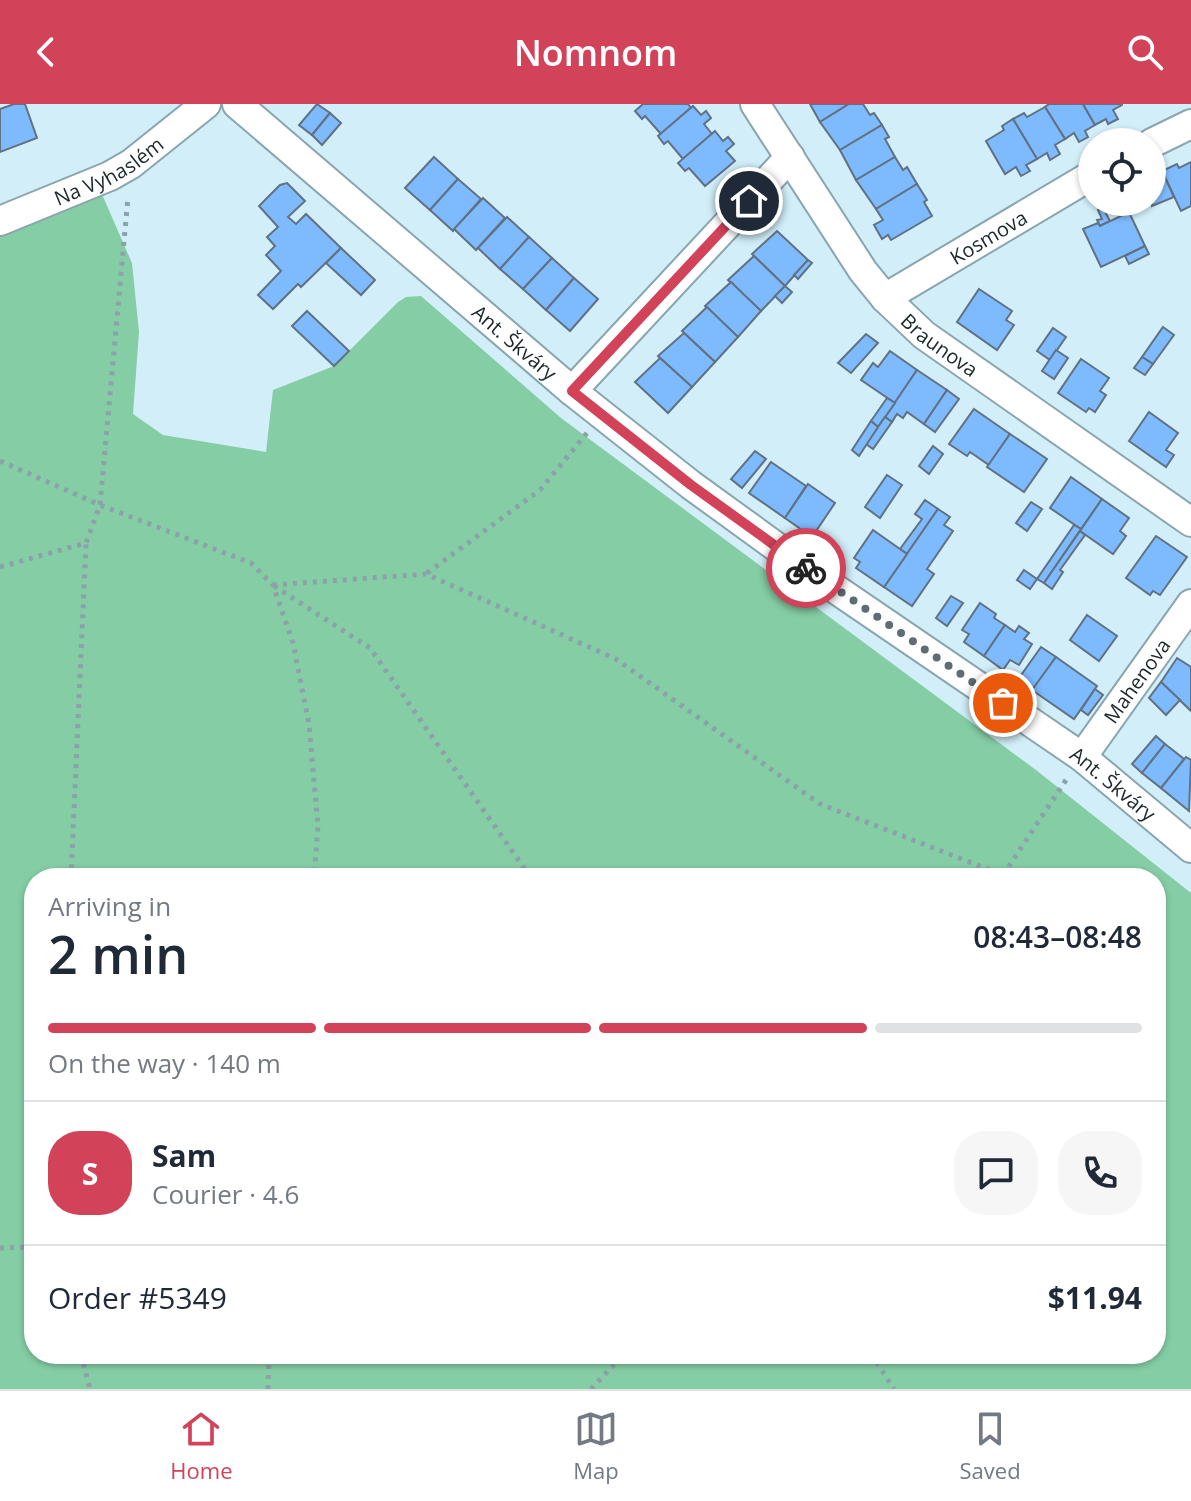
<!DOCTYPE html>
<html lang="en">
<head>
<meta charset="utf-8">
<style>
	body { margin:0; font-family:"Open Sans",sans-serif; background:#f6f6f7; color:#1f2937; height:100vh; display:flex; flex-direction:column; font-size:30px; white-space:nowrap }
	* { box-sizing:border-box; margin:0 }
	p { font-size:26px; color:#747a83 }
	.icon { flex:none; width:44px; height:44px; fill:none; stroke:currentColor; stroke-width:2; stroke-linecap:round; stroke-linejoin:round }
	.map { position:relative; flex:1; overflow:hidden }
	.panel { position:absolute; left:24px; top:764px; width:1142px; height:496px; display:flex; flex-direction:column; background:#fff; border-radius:32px; box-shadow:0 2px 6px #0004 }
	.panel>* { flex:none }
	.tools { position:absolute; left:1078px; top:24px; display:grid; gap:16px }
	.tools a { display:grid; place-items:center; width:88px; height:88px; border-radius:50%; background:#fff; box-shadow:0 2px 6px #0004; font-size:40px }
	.pin { position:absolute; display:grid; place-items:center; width:68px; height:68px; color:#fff; margin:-34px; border:4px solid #fff; border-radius:50%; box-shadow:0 2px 8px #0007 }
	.courier { position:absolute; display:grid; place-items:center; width:80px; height:80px; margin:-40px; border:6px solid #d24259; border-radius:50%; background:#fff; color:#222; box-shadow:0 2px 10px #0007 }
	.headline em { font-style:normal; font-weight:600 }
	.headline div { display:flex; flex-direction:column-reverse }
	.headline { display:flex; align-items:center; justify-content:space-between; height:136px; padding:0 24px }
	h1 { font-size:52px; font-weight:600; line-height:60px }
	.bar { display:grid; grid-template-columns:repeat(4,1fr); gap:12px 8px; align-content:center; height:96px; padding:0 24px }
	.bar i { height:10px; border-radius:6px; background:#e0e1e3 }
	.bar .current { background:#d24259 }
	.bar p { grid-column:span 4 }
	.line { display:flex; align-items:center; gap:20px; padding:0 24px; border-top:2px solid #e0e1e3 }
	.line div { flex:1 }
	.round { display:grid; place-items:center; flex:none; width:84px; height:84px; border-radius:32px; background:#f6f6f7 }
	header { display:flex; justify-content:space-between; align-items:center; height:104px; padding:0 24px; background:#d24259; color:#fff; font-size:36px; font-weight:600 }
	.tabs { display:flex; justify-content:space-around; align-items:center; height:112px; border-top:2px solid #e0e1e3; background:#fff; font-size:22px; color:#747a83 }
	.tabs a { display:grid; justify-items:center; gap:4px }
	.tabs .current { color:#d24259 }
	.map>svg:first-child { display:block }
</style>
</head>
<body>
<header><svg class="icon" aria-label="back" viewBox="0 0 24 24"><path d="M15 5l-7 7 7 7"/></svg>Nomnom<svg class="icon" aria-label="search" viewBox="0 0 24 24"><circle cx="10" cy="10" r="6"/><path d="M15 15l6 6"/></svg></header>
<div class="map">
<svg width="1191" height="1285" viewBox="0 0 1191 1285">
	<rect width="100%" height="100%" fill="#d2eff9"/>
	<!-- green -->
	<path fill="#85cea5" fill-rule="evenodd" d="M 101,88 L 132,159 L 139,228 L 133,310 L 163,331 L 266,348 L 273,286 L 334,262 L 398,198 L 406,193 L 421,192 L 561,314 L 1036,666 L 1191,789 L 1191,1285 L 0,1285 L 0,128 ZM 34,774 L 1156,774 L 1156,1250 L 34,1250 Z"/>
	<!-- building -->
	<g fill="#7ebbfe" stroke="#617183" stroke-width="2">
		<polygon points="14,0 25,0 37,34 0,48 0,5"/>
		<polygon points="317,0 330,9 312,31 299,21"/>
		<polygon points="643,0 688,0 691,4 661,30 645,12 642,15 635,7"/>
		<polygon points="810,0 849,0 820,18"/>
		<polygon points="849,0 863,0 870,11 874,9 882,21 840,46 820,18"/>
		<polygon points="1049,0 1083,0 1095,21 1085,27 1088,33 1079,38 1074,29 1065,35 1045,3"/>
		<polygon points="1083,0 1122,0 1122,1 1113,6 1118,15 1108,20 1106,15 1095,21"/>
		<polygon points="693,2 701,11 706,7 711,14 704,20 712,30 683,55 668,37 664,40 658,32"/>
		<polygon points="1045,3 1065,35 1055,41 1060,50 1050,56 1047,49 1037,55 1013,15 1024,9 1027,13"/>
		<polygon points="330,9 341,19 322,41 312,31"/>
		<polygon points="1013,15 1037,55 1026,61 1030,67 1021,72 1016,63 1005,70 986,37 1004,26 1002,22"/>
		<polygon points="882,21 889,33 885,35 895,53 856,76 840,46"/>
		<polygon points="715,27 723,37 728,33 734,40 726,47 735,57 705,82 689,64 685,67 678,59"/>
		<polygon points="434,53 458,75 430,106 405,84"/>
		<polygon points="895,53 903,66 907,63 917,80 876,105 856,76"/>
		<polygon points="1191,58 1191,102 1181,107 1162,67 1177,60 1179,64"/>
		<polygon points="1162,67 1174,93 1152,102 1152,72"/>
		<polygon points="458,75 481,95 453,127 430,106"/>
		<polygon points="287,79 305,97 288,113 296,120 306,110 341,144 301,183 298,180 273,205 258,191 281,167 266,151 275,142 267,133 278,123 259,102 280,81"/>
		<polygon points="917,80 927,96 924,98 932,112 891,136 888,131 882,135 874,121 883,116 876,105"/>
		<polygon points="483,94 505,114 476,146 454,125"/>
		<polygon points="1103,104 1110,117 1100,122 1097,116 1102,115 1098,106"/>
		<polygon points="1129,108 1145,142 1101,163 1083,125 1098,119 1100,122"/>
		<polygon points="507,113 529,133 500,165 478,144"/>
		<polygon points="777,127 808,156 785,182 752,150"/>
		<polygon points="529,133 552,154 523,185 500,165"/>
		<polygon points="1145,142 1149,150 1129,160 1125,152"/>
		<polygon points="341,144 375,176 361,191 326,159"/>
		<polygon points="754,152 785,182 761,207 728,176"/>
		<polygon points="552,154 574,174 546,206 523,185"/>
		<polygon points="808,156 812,159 798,175 794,171"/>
		<polygon points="574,174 598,195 570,227 546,206"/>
		<polygon points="731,178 761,207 738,233 705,202"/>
		<polygon points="785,182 792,188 782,199 775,192"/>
		<polygon points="979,185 1012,207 1006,216 1014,221 997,246 957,218"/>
		<polygon points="707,203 738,233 715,258 682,227"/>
		<polygon points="307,207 349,247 334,262 292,222"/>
		<polygon points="1163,223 1174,231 1153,260 1142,253"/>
		<polygon points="1053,224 1066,233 1050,256 1037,247"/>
		<polygon points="684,229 715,258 692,283 658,252"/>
		<polygon points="866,230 878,239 851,269 838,259"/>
		<polygon points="1056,246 1068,254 1054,275 1042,267"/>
		<polygon points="890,247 917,266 895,299 861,276 873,259 878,263"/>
		<polygon points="1142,253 1153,260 1145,271 1134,264"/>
		<polygon points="660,254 692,283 668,309 635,278"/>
		<polygon points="1081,255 1109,274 1100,287 1106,291 1095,308 1089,304 1086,308 1058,289"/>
		<polygon points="917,266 947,286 924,320 907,308 903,314 897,310 892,318 885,313"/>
		<polygon points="947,286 959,295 935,328 924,320"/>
		<polygon points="887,294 895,299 878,323 871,317"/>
		<polygon points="974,305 1010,330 989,361 970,348 967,352 949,340"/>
		<polygon points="1149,308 1178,329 1166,346 1174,351 1166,363 1129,337"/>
		<polygon points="885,313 892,318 873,345 866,340"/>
		<polygon points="871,317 878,323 859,352 852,346"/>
		<polygon points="1010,330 1047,355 1024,388 987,363"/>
		<polygon points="933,342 943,350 929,370 919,362"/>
		<polygon points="755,347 766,355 742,384 731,375"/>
		<polygon points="771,358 806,382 785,414 749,389"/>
		<polygon points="887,371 902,381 880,414 865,403"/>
		<polygon points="1071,373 1102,395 1081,425 1050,404"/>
		<polygon points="808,380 835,399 812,433 785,414"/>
		<polygon points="1102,395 1129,414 1120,427 1126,432 1113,450 1080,427"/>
		<polygon points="925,396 938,405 907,450 900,445 922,415 915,410"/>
		<polygon points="1031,398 1042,405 1027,427 1016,419"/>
		<polygon points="938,405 950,413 944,421 953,427 927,465 934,470 912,502 884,483"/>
		<polygon points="1074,421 1081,425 1044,479 1037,475"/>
		<polygon points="873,426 907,450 884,483 856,464 860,458 854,454"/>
		<polygon points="1080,427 1085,431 1060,466 1063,468 1052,485 1044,479"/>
		<polygon points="1156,432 1187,453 1160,491 1153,487 1150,491 1126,474"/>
		<polygon points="1024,466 1037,475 1030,485 1017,476"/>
		<polygon points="951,492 963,499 947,522 936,514"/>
		<polygon points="980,499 996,510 994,514 1005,521 984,552 964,538 969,530 962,526"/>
		<polygon points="1087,511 1117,532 1099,557 1070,536"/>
		<polygon points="1005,521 1015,528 1019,522 1029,529 1024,535 1032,540 1019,561 1010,556 1003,566 984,552"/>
		<polygon points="1041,543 1056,553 1027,594 1012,584"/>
		<polygon points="1056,553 1097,582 1074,615 1032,586"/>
		<polygon points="1177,554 1191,563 1191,607 1161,578"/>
		<polygon points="1161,578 1180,596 1166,611 1149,594"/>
		<polygon points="1095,585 1103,591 1088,611 1081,606"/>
		<polygon points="1156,632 1165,640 1142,669 1132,660"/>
		<polygon points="1165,640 1184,655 1161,684 1142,669"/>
		<polygon points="1186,653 1191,656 1189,707 1161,684"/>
	</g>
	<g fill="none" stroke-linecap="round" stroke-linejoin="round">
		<defs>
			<g id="minor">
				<path id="s1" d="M 237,0 L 572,287 L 691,381 L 818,473 L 1082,653 L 1191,744"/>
				<path id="s2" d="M 755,0 L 863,167 L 885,194 L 924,231 L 1191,418"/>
				<polyline points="1152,39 1191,20"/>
				<path id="s3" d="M 0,117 L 110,72 L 131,60 L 206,0"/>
				<path id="s4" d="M 885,194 L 1092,71"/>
				<polyline points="572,287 790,53"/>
				<path id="s5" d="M 1082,653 L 1191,500"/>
			</g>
		</defs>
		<!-- minor casing -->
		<use href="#minor" stroke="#89a5ae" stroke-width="32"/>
		<!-- path -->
		<g stroke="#8ca2aa" stroke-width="5" stroke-dasharray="4 6" stroke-linecap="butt">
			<polyline points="1113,38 1129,31"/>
			<polyline points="0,357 100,401 251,459 273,481 293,539 309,620 318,722 314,774"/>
			<polyline points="0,463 86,439 100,401 128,93"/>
			<polyline points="427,469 540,386 587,329"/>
			<polyline points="273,481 426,470 616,555 820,700 1003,771"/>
			<polyline points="274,482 370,544 531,774"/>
			<polyline points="1003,771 1068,673"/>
			<polyline points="71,774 86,439"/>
			<polyline points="0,1144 34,1143"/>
			<polyline points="81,1250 90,1285"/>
			<polyline points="871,1250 894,1285"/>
			<polyline points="268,1285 269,1250"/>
			<polyline points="591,1285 624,1250"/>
		</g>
		<!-- minor -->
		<use href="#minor" stroke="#fff" stroke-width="28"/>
	</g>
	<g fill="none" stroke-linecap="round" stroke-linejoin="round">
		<!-- done -->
		<polyline stroke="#5c6d73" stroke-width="8" stroke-dasharray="0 14.4" points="806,464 1003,599"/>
		<!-- route -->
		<polyline stroke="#d24259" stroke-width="10" points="749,97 572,287 691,381 806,464"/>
	</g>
	<g text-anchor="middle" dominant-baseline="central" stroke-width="6" stroke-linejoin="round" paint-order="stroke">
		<!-- street labels -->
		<g font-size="20" fill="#1c272b" stroke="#d2eff9">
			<text stroke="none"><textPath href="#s3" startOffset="120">Na Vyhaslém</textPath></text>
			<text stroke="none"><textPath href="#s4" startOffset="120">Kosmova</textPath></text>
			<text stroke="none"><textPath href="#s1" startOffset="366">Ant. Škváry</textPath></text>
			<text stroke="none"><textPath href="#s2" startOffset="306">Braunova</textPath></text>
			<text stroke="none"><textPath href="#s5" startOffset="94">Mahenova</textPath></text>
			<text stroke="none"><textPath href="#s1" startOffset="1110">Ant. Škváry</textPath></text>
		</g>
	</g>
</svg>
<div class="tools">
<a><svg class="icon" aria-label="locate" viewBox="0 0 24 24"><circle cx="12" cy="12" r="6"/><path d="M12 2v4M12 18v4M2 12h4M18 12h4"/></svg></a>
</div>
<div class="pin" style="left:1003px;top:599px;background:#ea580c"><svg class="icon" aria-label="bag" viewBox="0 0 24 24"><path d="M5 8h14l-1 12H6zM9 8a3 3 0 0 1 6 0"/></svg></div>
<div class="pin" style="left:749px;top:97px;background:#1f2937"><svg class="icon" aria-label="home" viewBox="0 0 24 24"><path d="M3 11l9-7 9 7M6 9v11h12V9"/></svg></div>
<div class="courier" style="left:806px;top:464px"><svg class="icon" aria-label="bike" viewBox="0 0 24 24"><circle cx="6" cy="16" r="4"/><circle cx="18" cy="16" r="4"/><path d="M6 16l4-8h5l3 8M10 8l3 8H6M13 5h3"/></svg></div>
<section class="panel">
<div class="headline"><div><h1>2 min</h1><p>Arriving in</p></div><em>08:43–08:48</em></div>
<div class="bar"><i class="current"></i><i class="current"></i><i class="current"></i><i></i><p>On the way · 140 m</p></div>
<div class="line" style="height:144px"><b class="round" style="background:#d24259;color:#fff">S</b><div><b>Sam</b><p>Courier · 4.6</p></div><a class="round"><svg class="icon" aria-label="chat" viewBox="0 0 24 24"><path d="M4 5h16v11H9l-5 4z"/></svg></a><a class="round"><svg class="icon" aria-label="phone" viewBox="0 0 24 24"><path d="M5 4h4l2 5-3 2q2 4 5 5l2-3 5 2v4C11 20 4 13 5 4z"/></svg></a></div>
<div class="line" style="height:104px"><div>Order #5349</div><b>$11.94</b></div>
</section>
</div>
<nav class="tabs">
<a class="current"><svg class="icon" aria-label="home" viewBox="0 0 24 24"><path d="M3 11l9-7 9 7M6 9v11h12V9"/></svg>Home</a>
<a><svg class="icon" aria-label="map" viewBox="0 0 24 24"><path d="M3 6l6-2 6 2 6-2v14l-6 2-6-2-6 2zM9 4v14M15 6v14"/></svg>Map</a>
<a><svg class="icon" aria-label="saved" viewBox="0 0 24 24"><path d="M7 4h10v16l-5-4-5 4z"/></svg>Saved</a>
</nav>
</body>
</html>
